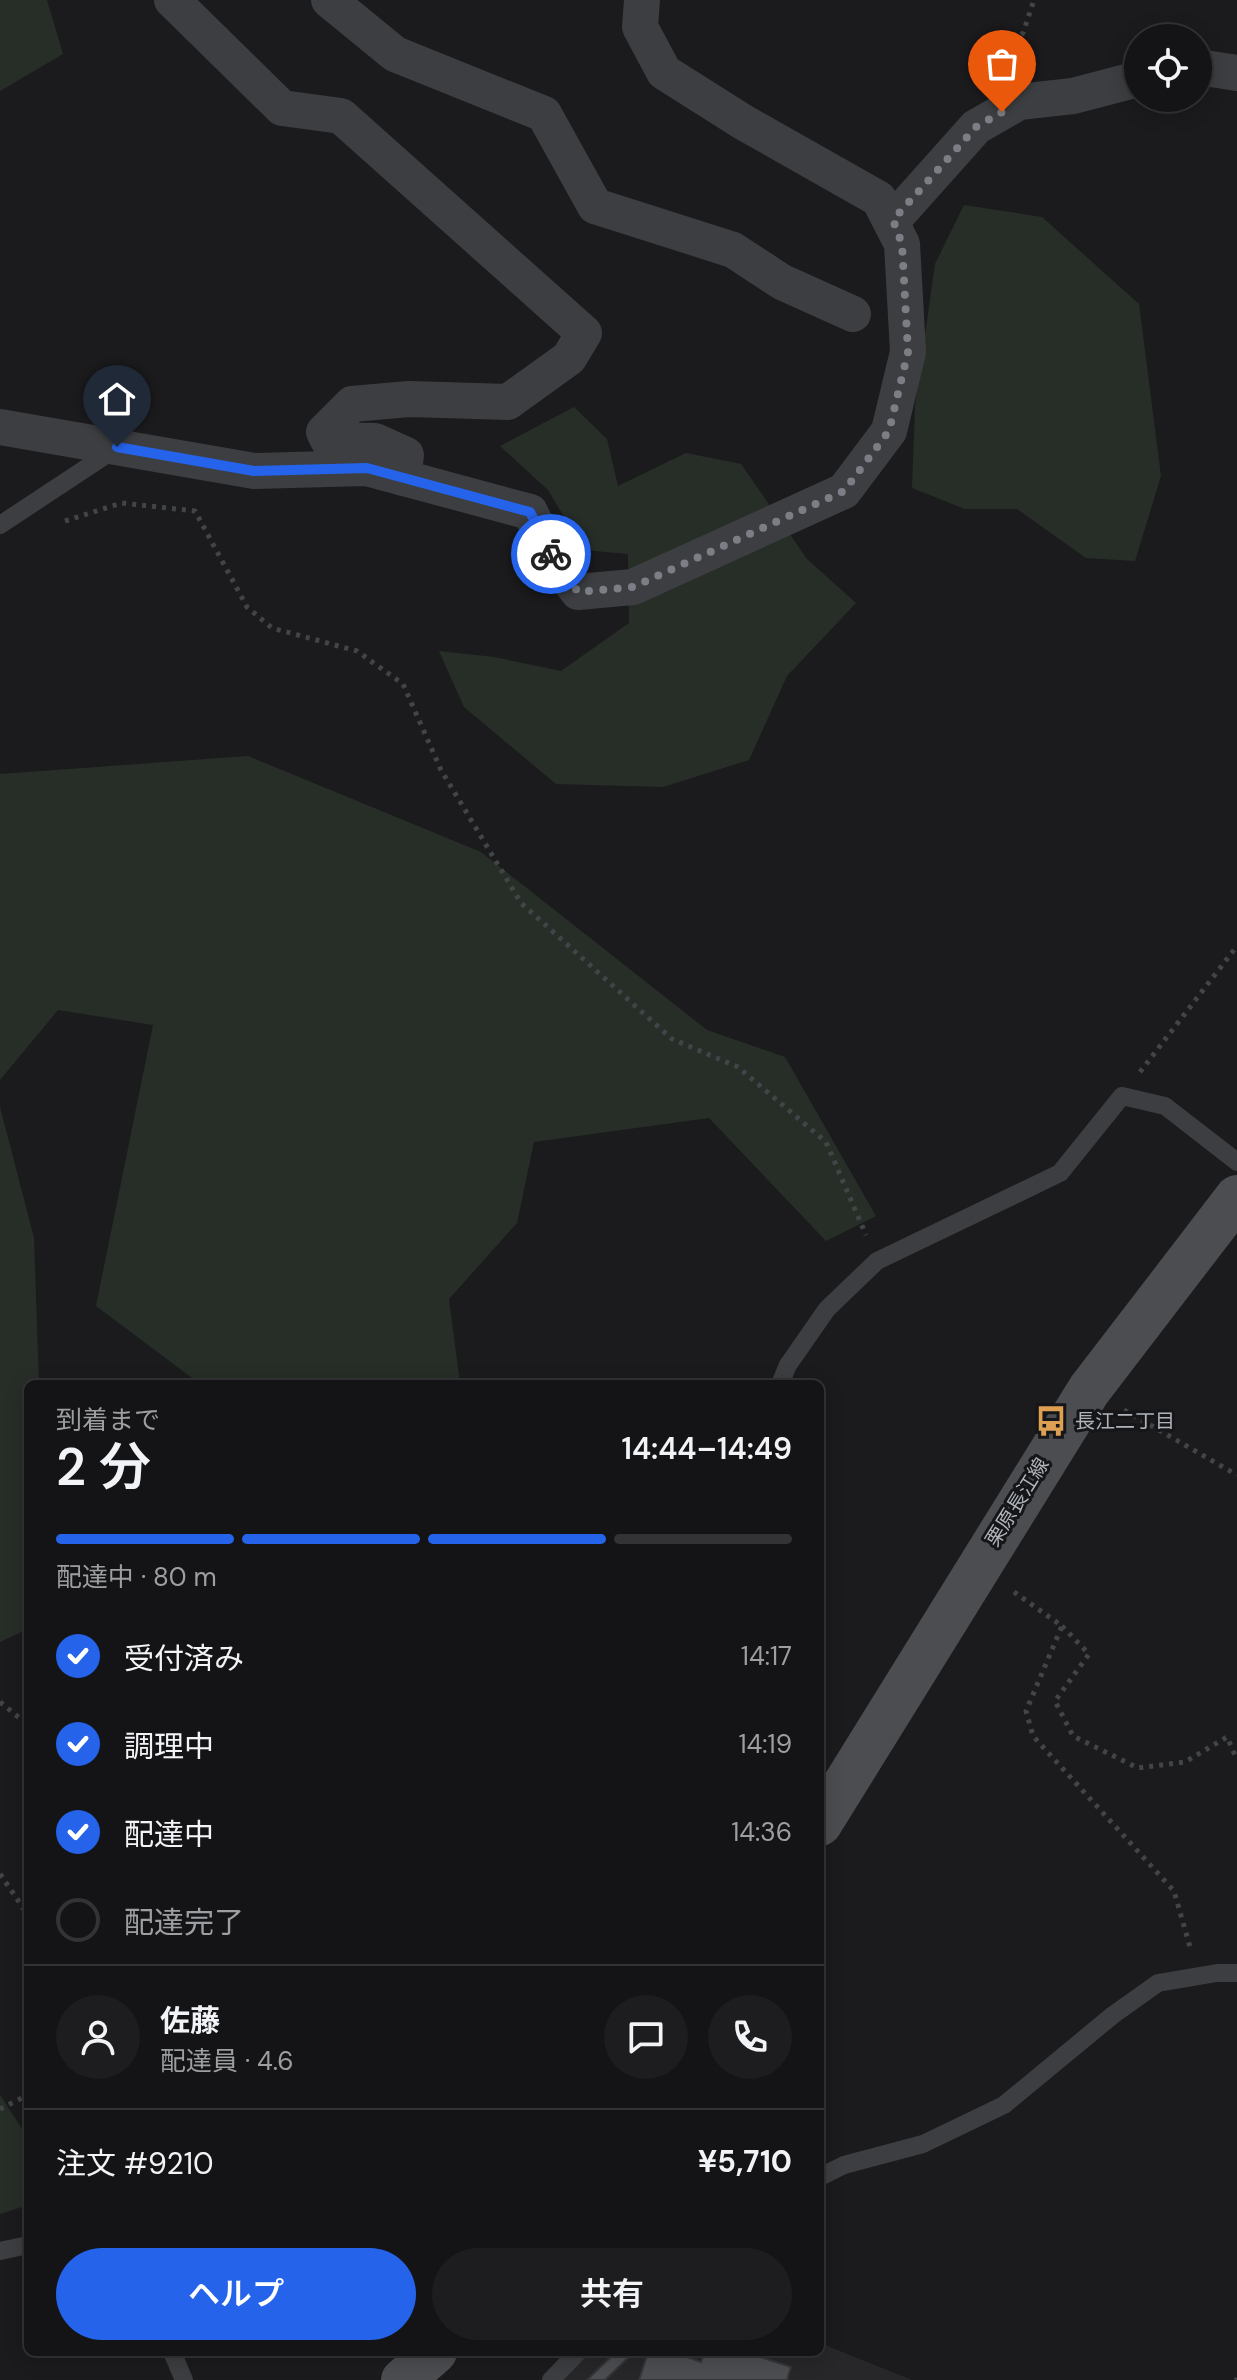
<!DOCTYPE html>
<html lang="ja">
<head>
<meta charset="utf-8">
<style>
	body { margin:0; font-family:"DM Sans","Noto Sans JP",sans-serif; background:#1d1d1f; color:#f1f3f6; height:100vh; display:flex; flex-direction:column; font-size:30px; white-space:nowrap }
	* { box-sizing:border-box; margin:0 }
	p { font-size:26px; color:#9d9ea1 }
	.icon { flex:none; width:44px; height:44px; fill:none; stroke:currentColor; stroke-width:2; stroke-linecap:round; stroke-linejoin:round }
	.map { position:relative; flex:1; overflow:hidden }
	.panel { position:absolute; left:24px; top:1380px; width:800px; height:976px; display:flex; flex-direction:column; background:#141416; border-radius:12px; box-shadow:0 4px 20px #0003,0 0 0 2px #333335 }
	.panel>* { flex:none }
	.controls { position:absolute; left:1124px; top:24px; display:grid; gap:16px }
	.controls a { display:grid; place-items:center; width:88px; height:88px; border-radius:50%; background:#141416; box-shadow:0 4px 20px #0003,0 0 0 2px #333335; font-size:40px }
	.pin { position:absolute; display:grid; place-items:center; width:68px; height:68px; color:#fff; margin:-82px -34px; border-radius:50% 50% 50% 0; rotate:-45deg; box-shadow:0 0 8px #0007 }
	.pin .icon { rotate:45deg }
	.courier { position:absolute; display:grid; place-items:center; width:80px; height:80px; margin:-40px; border:6px solid #2563eb; border-radius:50%; background:#fff; color:#222; box-shadow:0 2px 10px #0007 }
	.head em { font-style:normal; font-weight:600 }
	.head div { display:flex; flex-direction:column-reverse }
	.head { display:flex; align-items:center; justify-content:space-between; height:136px; padding:0 32px }
	h1 { font-size:52px; font-weight:600; line-height:60px }
	.bar { display:grid; grid-template-columns:repeat(4,1fr); gap:12px 8px; align-content:center; height:96px; padding:0 32px }
	.bar i { height:10px; border-radius:6px; background:#333335 }
	.bar .current { background:#2563eb }
	.bar p { grid-column:span 4 }
	.line { display:flex; align-items:center; gap:20px; padding:0 32px; border-top:2px solid #333335 }
	.line div { flex:1 }
	.round { display:grid; place-items:center; flex:none; width:84px; height:84px; border-radius:42px; background:#1d1d1f }
	ol { padding:0 32px; list-style:none }
	li { display:flex; align-items:center; gap:24px; height:88px }
	li p { margin-inline-start:auto }
	li .icon { padding:8px; border-radius:50%; background:#2563eb; color:#fff; stroke-width:4 }
	li:last-child { color:#9d9ea1 }
	li i { width:44px; height:44px; border:4px solid #333335; border-radius:50% }
	.cta { display:flex; gap:16px; margin-top:auto; padding:16px 32px }
	.cta a { flex:1; height:92px; border-radius:48px; background:#2563eb; color:#fff; font-size:32px; font-weight:600; line-height:92px; text-align:center }
	.cta a+a { background:#1d1d1f; color:#f1f3f6 }
	.map>svg:first-child { display:block }
</style>
</head>
<body>
<div class="map">
<svg width="1237" height="2380" viewBox="0 0 1237 2380">
	<rect width="100%" height="100%" fill="#1b1b1d"/>
	<!-- built -->
	<polygon fill="#27272a" points="820,2343 912,2380 559,2380 590,2352 820,2352"/>
	<!-- green -->
	<g fill="#272e28">
		<polygon points="0,0 47,0 63,54 0,91"/>
		<polygon points="964,205 1042,217 1139,304 1161,476 1135,561 1086,558 1017,509 965,509 912,488 915,406 935,264"/>
		<polygon points="574,407 607,439 618,486 686,453 741,464 807,559 856,603 787,676 749,760 663,787 556,784 464,707 439,651 494,657 561,671 629,623 628,554 584,550 548,490 500,446"/>
		<polygon points="248,756 481,852 707,1030 785,1057 876,1216 826,1241 709,1118 534,1142 517,1223 449,1299 460,1384 200,1384 96,1306 153,1025 58,1010 0,1080 0,774"/>
		<polygon points="0,1107 34,1238 39,1384 28,1384 28,1629 0,1642"/>
		<polygon points="0,2095 28,2138 28,2205 0,2214"/>
	</g>
	<!-- building -->
	<g fill="#4d4e52" stroke="#353639" stroke-width="2">
		<polygon points="616,2352 634,2352 605,2380 587,2380"/>
		<polygon points="648,2352 673,2352 701,2362 704,2352 746,2352 791,2367 787,2380 639,2380"/>
	</g>
	<g fill="none" stroke-linecap="round" stroke-linejoin="round">
		<!-- path -->
		<g stroke="#424548" stroke-width="5" stroke-dasharray="4 6" stroke-linecap="butt">
			<polyline points="994,72 992,63 1023,33 1034,0"/>
			<polyline points="65,521 122,503 195,511 247,607 272,628 357,651 403,684 441,770 521,903 672,1039 738,1067 826,1142 866,1235"/>
			<polyline points="1140,1072 1237,946"/>
			<polyline points="1124,1410 1237,1475"/>
			<polyline points="1014,1592 1062,1626 1026,1711 1033,1736 1174,1891 1190,1947"/>
			<polyline points="1062,1626 1089,1654 1055,1701 1073,1736 1138,1768 1185,1762 1227,1737 1237,1760"/>
			<polyline points="0,1702 28,1725"/>
			<polyline points="0,1874 28,1915"/>
			<polyline points="0,2109 28,2095"/>
			<polyline points="1236,2380 1237,2378"/>
		</g>
		<!-- service -->
		<g stroke="#3c3e41" stroke-width="18">
			<polyline points="0,525 115,449"/>
			<polyline points="780,1384 788,1365 827,1309 877,1261 1060,1173 1122,1096 1165,1106 1237,1162"/>
			<polyline points="820,2177 844,2165 923,2144 1004,2105 1113,2015 1158,1983 1217,1973 1237,1973"/>
			<polyline points="0,2251 28,2245"/>
			<polyline points="172,2352 184,2380"/>
			<polyline points="551,2380 578,2352"/>
		</g>
		<!-- minor -->
		<g stroke="#3c3e41" stroke-width="36">
			<polyline points="172,0 282,108 341,116 584,333 569,358 508,402 409,399 352,404 324,432 328,440 375,441 406,455 403,478"/>
			<polyline points="329,0 395,54 544,114 595,206 733,250 782,282 853,314"/>
			<polyline points="1198,67 1237,73"/>
			<polyline points="893,220 976,127 1002,112 1019,102 1073,96 1138,79"/>
			<polyline points="0,427 254,471 367,468 530,512 553,559 578,592 633,587 844,491 889,431 908,352 902,244 879,199 743,122 664,72 640,27 642,0"/>
		</g>
		<!-- secondary -->
		<g stroke="#4b4d51" stroke-width="44">
			<polyline points="820,1824 1089,1390 1237,1197"/>
			<polyline points="403,2380 435,2352"/>
		</g>
	</g>
	<g fill="none" stroke-linecap="round" stroke-linejoin="round">
		<!-- done -->
		<polyline stroke="#7b7e84" stroke-width="8" stroke-dasharray="0 14.4" points="551,554 578,592 633,587 844,491 889,431 908,352 902,244 893,220 976,127 1002,112"/>
		<!-- route -->
		<polyline stroke="#2563eb" stroke-width="10" points="117,447 254,471 367,468 530,512 551,554"/>
	</g>
	<!-- icons -->
	<defs>
		<symbol id="bus-bare" viewBox="-9 -9 18 18"><path d="M-5-6H5V4H4V6H2V4H-2V6H-4V4H-5ZM-3.5-4V0h7V-4ZM-3.5 1.2v1.5H-2V1.2ZM2 1.2v1.5H3.5V1.2Z" fill="#dda052" stroke="#161618" stroke-width="2.5" paint-order="stroke"/></symbol>
	</defs>
	<g fill-rule="evenodd">
		<use href="#bus-bare" x="1029" y="1399" width="44" height="44"/>
	</g>
	<g text-anchor="middle" dominant-baseline="central" stroke-width="6" stroke-linejoin="round" paint-order="stroke">
		<!-- poi labels -->
		<g font-size="20" fill="#afb4bb" stroke="#161618" text-anchor="start">
			<text x="1075" y="1421">長江二丁目</text>
		</g>
		<!-- street labels -->
		<g font-size="20" fill="#afb4bb" stroke="#161618">
			<text transform="translate(1017 1502) rotate(-58)">栗原長江線</text>
		</g>
	</g>
</svg>
<div class="controls">
<a><svg class="icon" aria-label="locate" viewBox="0 0 24 24"><circle cx="12" cy="12" r="6"/><path d="M12 2v4M12 18v4M2 12h4M18 12h4"/></svg></a>
</div>
<div class="pin" style="left:1002px;top:112px;background:#ea580c"><svg class="icon" aria-label="bag" viewBox="0 0 24 24"><path d="M5 8h14l-1 12H6zM9 8a3 3 0 0 1 6 0"/></svg></div>
<div class="pin" style="left:117px;top:447px;background:#1f2937"><svg class="icon" aria-label="home" viewBox="0 0 24 24"><path d="M3 11l9-7 9 7M6 9v11h12V9"/></svg></div>
<div class="courier" style="left:551px;top:554px"><svg class="icon" aria-label="bike" viewBox="0 0 24 24"><circle cx="6" cy="16" r="4"/><circle cx="18" cy="16" r="4"/><path d="M6 16l4-8h5l3 8M10 8l3 8H6M13 5h3"/></svg></div>
<section class="panel">
<div class="head"><div><h1>2 分</h1><p>到着まで</p></div><em>14:44–14:49</em></div>
<div class="bar"><i class="current"></i><i class="current"></i><i class="current"></i><i></i><p>配達中 · 80 m</p></div>
<ol>
<li><svg class="icon" aria-label="check" viewBox="0 0 24 24"><path d="M5 12l5 5 9-10"/></svg>受付済み<p>14:17</p></li>
<li><svg class="icon" aria-label="check" viewBox="0 0 24 24"><path d="M5 12l5 5 9-10"/></svg>調理中<p>14:19</p></li>
<li><svg class="icon" aria-label="check" viewBox="0 0 24 24"><path d="M5 12l5 5 9-10"/></svg>配達中<p>14:36</p></li>
<li><i></i>配達完了</li>
</ol>
<div class="line" style="height:144px"><a class="round"><svg class="icon" aria-label="person" viewBox="0 0 24 24"><circle cx="12" cy="8" r="4"/><path d="M4 21q1-7 8-7t8 7"/></svg></a><div><b>佐藤</b><p>配達員 · 4.6</p></div><a class="round"><svg class="icon" aria-label="chat" viewBox="0 0 24 24"><path d="M4 5h16v11H9l-5 4z"/></svg></a><a class="round"><svg class="icon" aria-label="phone" viewBox="0 0 24 24"><path d="M5 4h4l2 5-3 2q2 4 5 5l2-3 5 2v4C11 20 4 13 5 4z"/></svg></a></div>
<div class="line" style="height:104px"><div>注文 #9210</div><b>¥5,710</b></div>
<div class="cta"><a>ヘルプ</a><a>共有</a></div>
</section>
</div>
</body>
</html>
